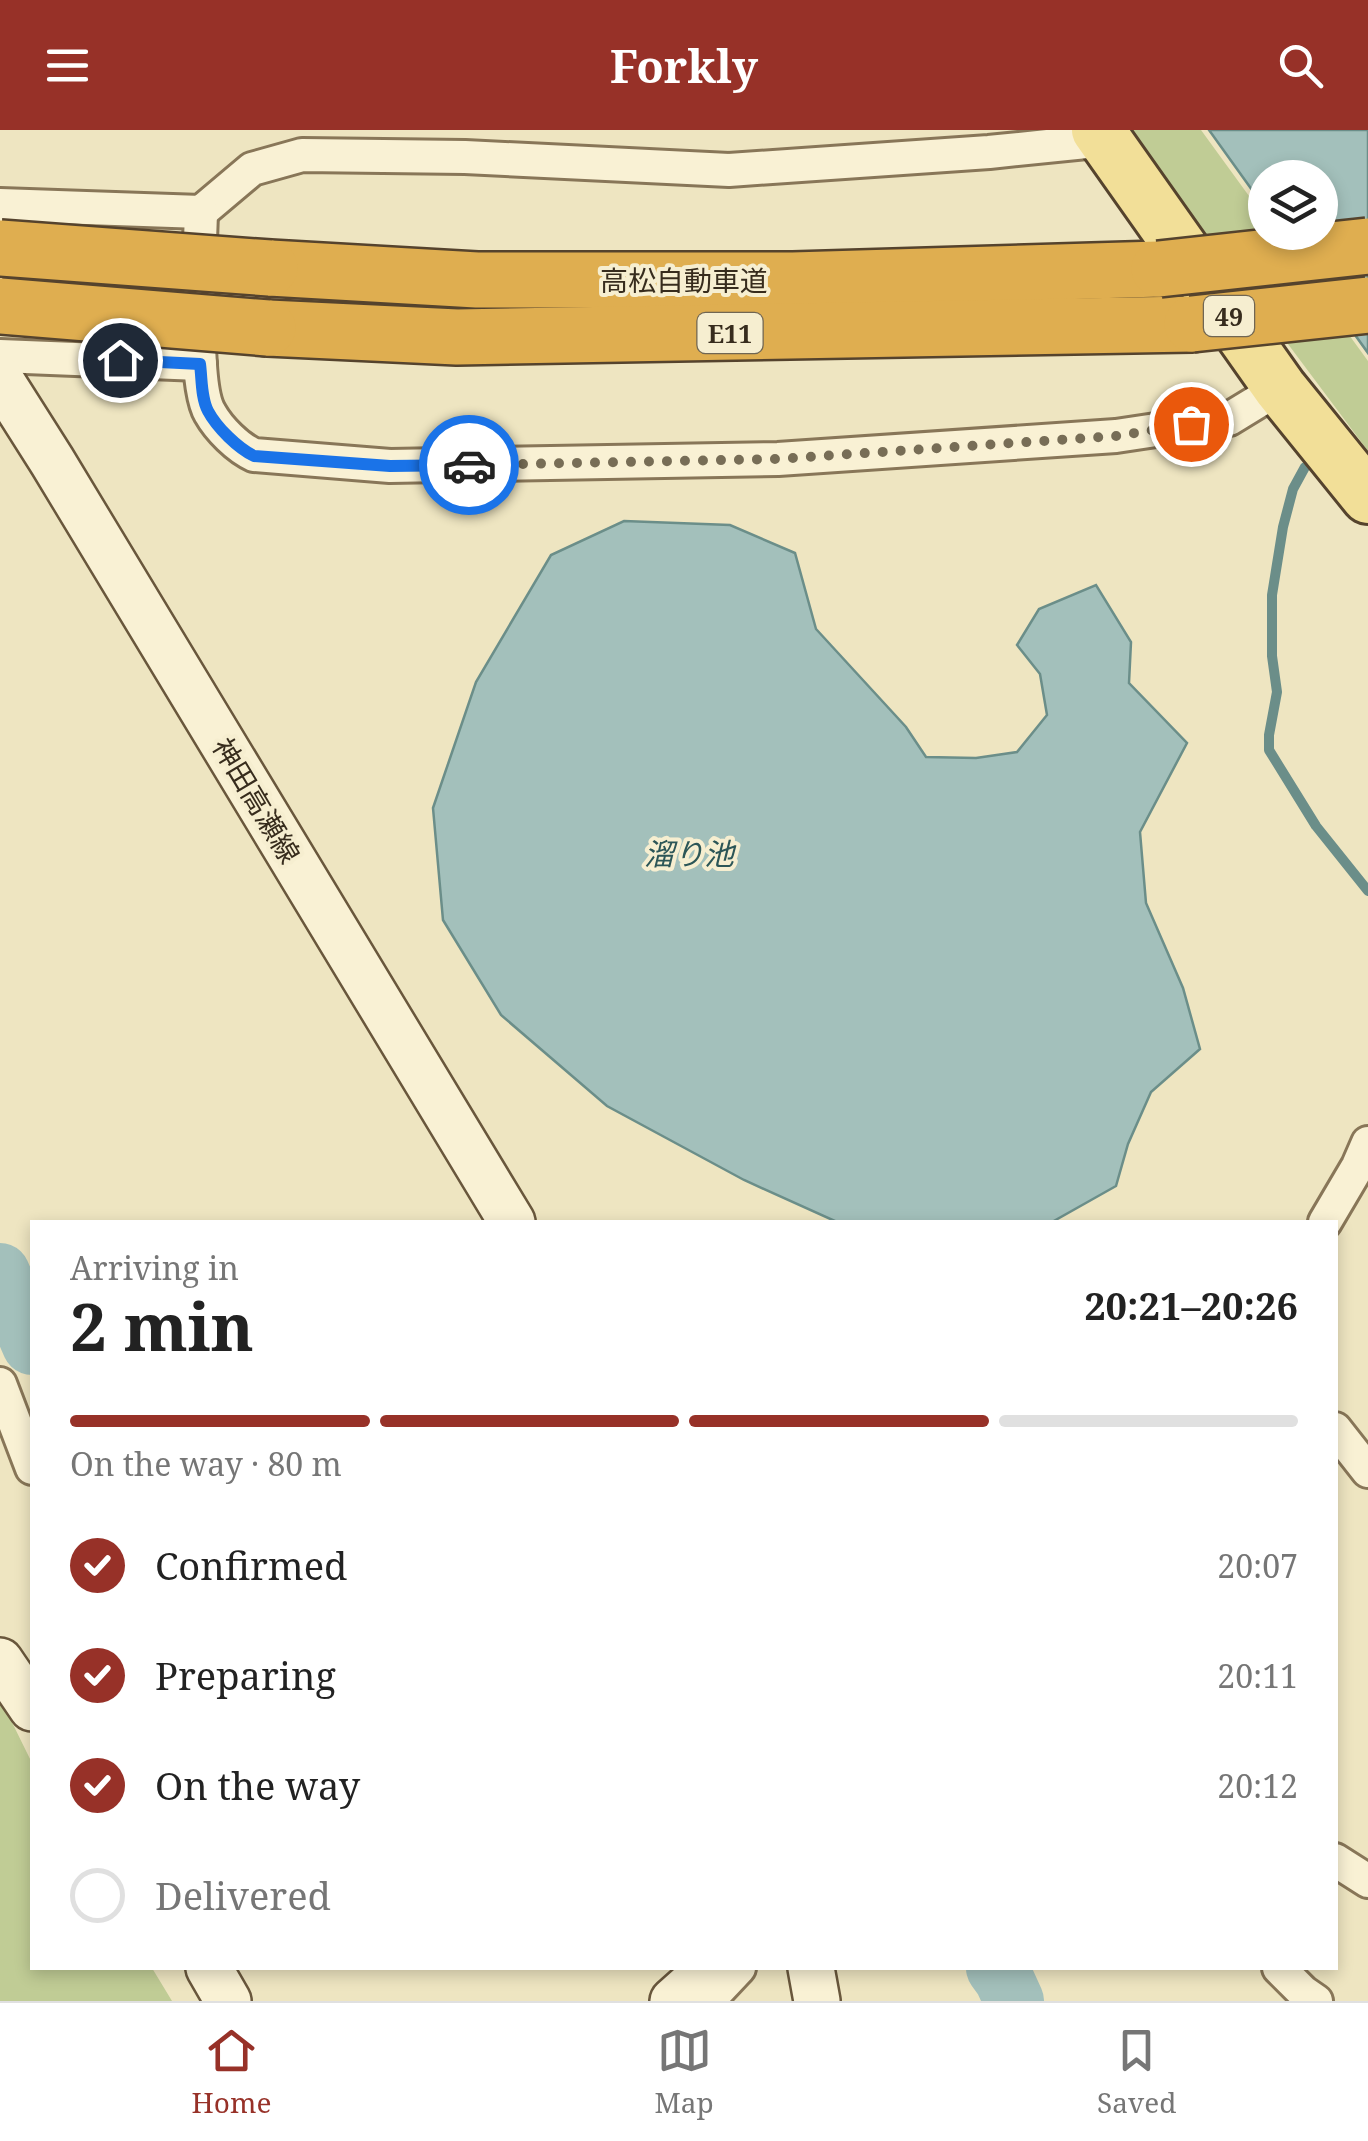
<!DOCTYPE html>
<html lang="en">
<head>
<meta charset="utf-8">
<style>
	body { margin:0; font-family:"Noto Serif","Noto Sans JP",serif; background:#f6f6f6; color:#222; height:100vh; display:flex; flex-direction:column; font-size:38px; white-space:nowrap }
	* { box-sizing:border-box; margin:0 }
	p { font-size:32px; color:#767676 }
	.icon { flex:none; width:55px; height:55px; fill:none; stroke:currentColor; stroke-width:2; stroke-linecap:round; stroke-linejoin:round }
	.map { position:relative; flex:1; overflow:hidden }
	.panel { position:absolute; left:30px; top:1090px; width:1308px; height:750px; display:flex; flex-direction:column; background:#fff; border-radius:0px; box-shadow:0 5px 15px #0003 }
	.panel>* { flex:none }
	.fabs { position:absolute; left:1248px; top:30px; display:grid; gap:20px }
	.fabs a { display:grid; place-items:center; width:90px; height:90px; border-radius:50%; background:#fff; box-shadow:0 5px 15px #0003; font-size:50px }
	.pin { position:absolute; display:grid; place-items:center; width:85px; height:85px; color:#fff; margin:-42px; border:5px solid #fff; border-radius:50%; box-shadow:0 2px 10px #0007 }
	.courier { position:absolute; display:grid; place-items:center; width:100px; height:100px; margin:-50px; border:8px solid #1a73e8; border-radius:50%; background:#fff; color:#222; box-shadow:0 2px 12px #0007 }
	.summary em { font-style:normal; font-weight:700 }
	.summary div { display:flex; flex-direction:column-reverse }
	.summary { display:flex; align-items:center; justify-content:space-between; height:170px; padding:0 40px }
	h1 { font-size:65px; font-weight:700; line-height:75px }
	.bar { display:grid; grid-template-columns:repeat(4,1fr); gap:15px 10px; align-content:center; height:120px; padding:0 40px }
	.bar i { height:12px; border-radius:8px; background:#e0e0e0 }
	.bar .on { background:#973128 }
	.bar p { grid-column:span 4 }
	ol { padding:0 40px; list-style:none }
	li { display:flex; align-items:center; gap:30px; height:110px }
	li p { margin-inline-start:auto }
	li .icon { padding:10px; border-radius:50%; background:#973128; color:#fff; stroke-width:4 }
	li:last-child { color:#767676 }
	li i { width:55px; height:55px; border:5px solid #e0e0e0; border-radius:50% }
	header { display:flex; justify-content:space-between; align-items:center; height:130px; padding:0 40px; background:#973128; color:#fff; font-size:45px; font-weight:700 }
	.menu { display:flex; justify-content:space-around; align-items:center; height:140px; border-top:2px solid #e0e0e0; background:#fff; font-size:28px; color:#767676 }
	.menu a { display:grid; justify-items:center; gap:5px }
	.menu .on { color:#973128 }
	.map>svg:first-child { display:block }
</style>
</head>
<body>
<header><svg class="icon" aria-label="menu" viewBox="0 0 24 24"><path d="M4 6h16M4 12h16M4 18h16"/></svg>Forkly<svg class="icon" aria-label="search" viewBox="0 0 24 24"><circle cx="10" cy="10" r="6"/><path d="M15 15l6 6"/></svg></header>
<div class="map">
<svg width="1368" height="1871" viewBox="0 0 1368 1871">
	<rect width="100%" height="100%" fill="#eee5c1"/>
	<!-- green -->
	<g fill="#c0cc95">
		<polygon points="1128,0 1201,0 1265,88 1265,102 1275,103 1368,231 1368,321"/>
		<polygon points="0,1568 32,1633 32,1838 152,1838 172,1871 0,1871"/>
	</g>
	<!-- water -->
	<g fill="#a3c0bb" stroke="#6b8e89" stroke-width="2.5">
		<polygon points="1209,0 1368,0 1368,223 1282,103 1320,102 1320,48 1265,48 1265,78"/>
		<polygon points="624,391 730,395 795,423 816,499 906,597 926,627 976,628 1017,622 1047,585 1040,544 1017,515 1039,479 1096,455 1131,512 1129,553 1187,613 1140,702 1146,773 1183,858 1200,919 1151,962 1128,1014 1116,1056 1052,1092 837,1092 744,1050 607,976 501,885 443,790 433,678 476,552 551,425"/>
	</g>
	<g fill="none" stroke-linecap="round" stroke-linejoin="round">
		<!-- stream -->
		<polyline stroke="#6b8e89" stroke-width="10" points="1305,337 1293,359 1283,397 1272,465 1272,526 1277,562 1269,605 1269,620 1316,696 1368,761"/>
		<!-- river -->
		<g stroke="#a3c0bb" stroke-width="60">
			<polyline points="0,1143 32,1215"/>
			<polyline points="996,1838 1004,1849 1014,1871"/>
		</g>
		<defs>
			<g id="street">
				<polyline points="0,75 201,82 252,39 302,25 465,27 729,40 989,22 1086,12 1099,2"/>
				<path d="M 201,82 C 200,122 192,254 210,283 C 219,299 238,318 254,325 L 390,336 L 778,329 L 1116,306 L 1229,289 L 1280,258"/>
				<polyline points="0,226 200,234"/>
				<polyline points="1325,1092 1358,1036 1368,1013"/>
				<polyline points="0,1254 32,1338"/>
				<polyline points="1335,1299 1368,1341"/>
				<polyline points="1335,1730 1368,1751"/>
				<polyline points="1279,1838 1303,1862 1316,1871"/>
				<polyline points="708,1871 739,1838"/>
			</g>
			<g id="secondary">
				<polyline points="0,249 52,331 512,1092"/>
				<polyline points="0,1531 32,1578"/>
				<polyline points="209,1838 228,1871"/>
				<polyline points="811,1838 817,1871"/>
				<polyline points="673,1871 710,1838"/>
			</g>
			<polyline id="primary" points="1098,0 1280,258 1368,367"/>
			<g id="highway">
				<polyline points="270,138 477,150 793,150 1159,139"/>
				<polyline points="268,198 457,207 1192,194"/>
			</g>
		</defs>
		<!-- street casing -->
		<use href="#street" stroke="#887658" stroke-width="38"/>
		<!-- secondary casing -->
		<use href="#secondary" stroke="#69573c" stroke-width="50"/>
		<!-- primary casing -->
		<use href="#primary" stroke="#55432d" stroke-width="58"/>
		<!-- highway casing -->
		<use href="#highway" stroke="#55432d" stroke-width="60"/>
		<!-- street -->
		<use href="#street" stroke="#f9f1d4" stroke-width="32"/>
		<!-- secondary -->
		<use href="#secondary" stroke="#f9f1d4" stroke-width="45"/>
		<!-- primary -->
		<use href="#primary" stroke="#f2df98" stroke-width="52"/>
		<!-- highway -->
		<use href="#highway" stroke="#dfae50" stroke-width="55"/>
		<defs>
			<g id="highway-bridge">
				<polyline points="0,118 270,138"/>
				<polyline points="1159,139 1368,116"/>
				<polyline points="0,176 268,198"/>
				<polyline points="1192,194 1368,175"/>
			</g>
		</defs>
		<!-- highway-bridge casing -->
		<use href="#highway-bridge" stroke="#55432d" stroke-width="60" stroke-linecap="butt"/>
		<!-- highway-bridge -->
		<use href="#highway-bridge" stroke="#dfae50" stroke-width="55"/>
	</g>
	<g fill="none" stroke-linecap="round" stroke-linejoin="round">
		<!-- done -->
		<polyline stroke="#776d56" stroke-width="10" stroke-dasharray="0 18" points="469,335 778,329 1116,306 1191,294"/>
		<!-- route -->
		<path stroke="#1a73e8" stroke-width="12" d="M 120,230 L 200,234 C 202,249 201,268 208,281 C 217,298 238,318 254,326 L 390,336 L 469,335"/>
	</g>
	<g text-anchor="middle" dominant-baseline="central" stroke-width="8" stroke-linejoin="round" paint-order="stroke">
		<!-- shield labels -->
		<g fill="#f6eed0" stroke="#706653" stroke-width="2.5">
			<rect x="1204" y="166" width="50" height="40" rx="8"/>
			<rect x="697.5" y="183" width="65" height="40" rx="8"/>
		</g>
		<g font-size="25" font-weight="bold" fill="#372c1d">
			<text x="1229" y="186">49</text>
			<text x="730" y="203">E11</text>
		</g>
		<!-- street labels -->
		<g font-size="28" fill="#372c1d" stroke="#f6eed0">
			<text x="684" y="150">高松自動車道</text>
			<text transform="translate(257 670) rotate(59)">神田高瀬線</text>
		</g>
		<!-- water labels -->
		<g font-size="30" font-style="italic" fill="#2c5657" stroke="#f6eed0">
			<text x="689" y="723">溜り池</text>
		</g>
	</g>
</svg>
<div class="fabs">
<a><svg class="icon" aria-label="layers" viewBox="0 0 24 24"><path d="M12 4l9 5-9 5-9-5zM3 14l9 5 9-5"/></svg></a>
</div>
<div class="pin" style="left:1191px;top:294px;background:#ea580c"><svg class="icon" aria-label="bag" viewBox="0 0 24 24"><path d="M5 8h14l-1 12H6zM9 8a3 3 0 0 1 6 0"/></svg></div>
<div class="pin" style="left:120px;top:230px;background:#1f2937"><svg class="icon" aria-label="home" viewBox="0 0 24 24"><path d="M3 11l9-7 9 7M6 9v11h12V9"/></svg></div>
<div class="courier" style="left:469px;top:335px"><svg class="icon" aria-label="car" viewBox="0 0 24 24"><path d="M5 17H2v-5l4-1 3-4h7l3 4 3 1v5h-3M9 17h6M6 11h13"/><circle cx="7" cy="17" r="2"/><circle cx="17" cy="17" r="2"/></svg></div>
<section class="panel">
<div class="summary"><div><h1>2 min</h1><p>Arriving in</p></div><em>20:21–20:26</em></div>
<div class="bar"><i class="on"></i><i class="on"></i><i class="on"></i><i></i><p>On the way · 80 m</p></div>
<ol>
<li><svg class="icon" aria-label="check" viewBox="0 0 24 24"><path d="M5 12l5 5 9-10"/></svg>Confirmed<p>20:07</p></li>
<li><svg class="icon" aria-label="check" viewBox="0 0 24 24"><path d="M5 12l5 5 9-10"/></svg>Preparing<p>20:11</p></li>
<li><svg class="icon" aria-label="check" viewBox="0 0 24 24"><path d="M5 12l5 5 9-10"/></svg>On the way<p>20:12</p></li>
<li><i></i>Delivered</li>
</ol>
</section>
</div>
<nav class="menu">
<a class="on"><svg class="icon" aria-label="home" viewBox="0 0 24 24"><path d="M3 11l9-7 9 7M6 9v11h12V9"/></svg>Home</a>
<a><svg class="icon" aria-label="map" viewBox="0 0 24 24"><path d="M3 6l6-2 6 2 6-2v14l-6 2-6-2-6 2zM9 4v14M15 6v14"/></svg>Map</a>
<a><svg class="icon" aria-label="saved" viewBox="0 0 24 24"><path d="M7 4h10v16l-5-4-5 4z"/></svg>Saved</a>
</nav>
</body>
</html>
